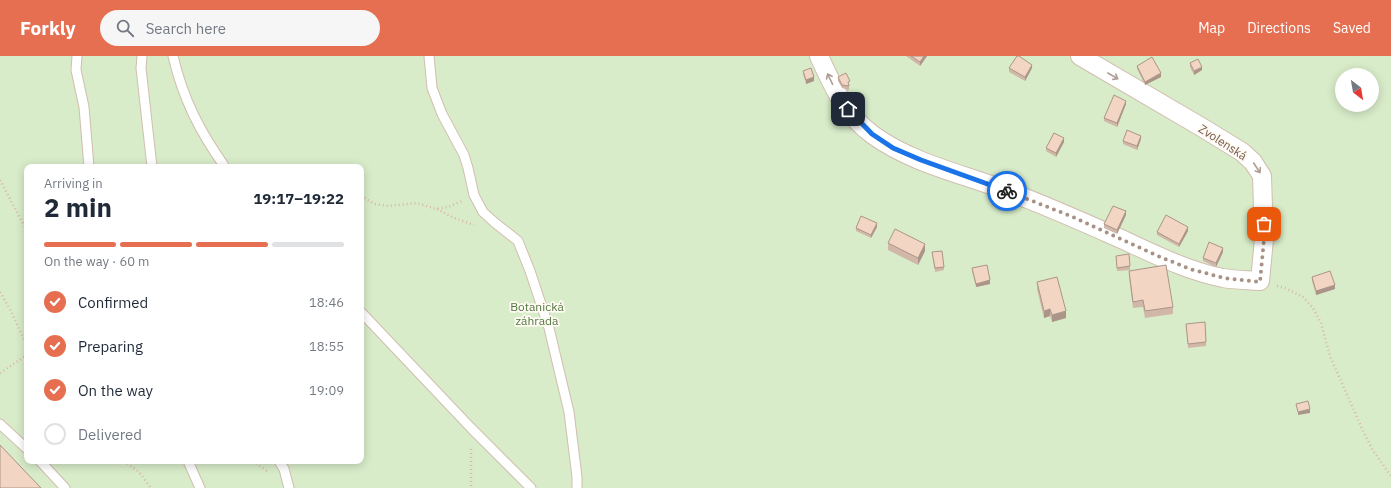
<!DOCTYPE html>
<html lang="en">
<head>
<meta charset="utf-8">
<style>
	body { margin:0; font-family:"IBM Plex Sans",sans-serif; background:#f6f6f7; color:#1f2937; height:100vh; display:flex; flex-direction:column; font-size:15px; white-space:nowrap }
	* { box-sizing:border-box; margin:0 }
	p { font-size:13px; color:#747a83 }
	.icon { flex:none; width:22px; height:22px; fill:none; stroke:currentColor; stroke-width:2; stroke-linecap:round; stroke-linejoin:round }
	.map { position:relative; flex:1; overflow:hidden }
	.side { position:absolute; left:24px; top:108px; width:340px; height:300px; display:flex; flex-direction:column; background:#fff; border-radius:8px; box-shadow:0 2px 10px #0003 }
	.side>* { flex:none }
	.needle { width:26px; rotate:149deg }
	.controls { position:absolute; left:1335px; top:12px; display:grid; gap:8px }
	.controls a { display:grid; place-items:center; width:44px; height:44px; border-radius:50%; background:#fff; box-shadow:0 2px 10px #0003; font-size:20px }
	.pin { position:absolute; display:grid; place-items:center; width:34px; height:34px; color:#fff; margin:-17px; border-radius:8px; box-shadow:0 2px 6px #0006 }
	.courier { position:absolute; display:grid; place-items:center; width:40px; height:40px; margin:-20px; border:3px solid #1a73e8; border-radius:50%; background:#fff; color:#222; box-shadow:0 1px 5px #0007 }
	.head em { font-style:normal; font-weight:800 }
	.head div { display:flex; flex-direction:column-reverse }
	.head { display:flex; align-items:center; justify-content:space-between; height:68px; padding:0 20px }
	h1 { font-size:26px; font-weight:800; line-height:30px }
	.bar { display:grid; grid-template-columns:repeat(4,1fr); gap:6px 4px; align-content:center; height:48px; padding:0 20px }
	.bar i { height:5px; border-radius:3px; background:#e0e1e3 }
	.bar .active { background:#e76f51 }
	.bar p { grid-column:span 4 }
	ol { padding:0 20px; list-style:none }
	li { display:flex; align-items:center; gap:12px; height:44px }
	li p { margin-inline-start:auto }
	li .icon { padding:4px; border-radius:50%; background:#e76f51; color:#fff; stroke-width:4 }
	li:last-child { color:#747a83 }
	li i { width:22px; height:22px; border:2px solid #e0e1e3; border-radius:50% }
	header { display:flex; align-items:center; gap:24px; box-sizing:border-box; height:56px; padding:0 20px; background:#e76f51; color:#fff }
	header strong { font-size:19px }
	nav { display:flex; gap:22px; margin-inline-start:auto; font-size:14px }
	.search { width:280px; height:36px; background:#f6f6f7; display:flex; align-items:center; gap:10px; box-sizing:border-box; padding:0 14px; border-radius:22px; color:#747a83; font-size:15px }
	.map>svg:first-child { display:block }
</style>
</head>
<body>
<header>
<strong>Forkly</strong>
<div class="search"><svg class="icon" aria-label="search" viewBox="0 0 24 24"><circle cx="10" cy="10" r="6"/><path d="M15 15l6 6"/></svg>Search here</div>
<nav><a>Map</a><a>Directions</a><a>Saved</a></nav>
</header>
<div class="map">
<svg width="1391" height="432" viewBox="0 0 1391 432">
	<rect width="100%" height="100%" fill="#fdf6ec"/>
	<!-- green -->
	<path fill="#d8ecc9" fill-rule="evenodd" d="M 0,0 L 1391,0 L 1391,432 L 0,432 ZM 1342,19 L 1372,19 L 1372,49 L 1342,49 ZM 27,111 L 361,111 L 361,405 L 27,405 Z"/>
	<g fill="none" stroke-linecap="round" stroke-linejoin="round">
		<defs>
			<g id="lane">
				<polyline points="77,0 76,14 84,51 89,111"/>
				<polyline points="142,0 141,12 152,111"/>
				<path d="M 173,0 C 183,43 200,76 225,111"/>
				<polyline points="429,0 432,32 442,58 464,99 468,112 474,139 483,156 494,166 518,185 530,215 549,272 569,356 577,421 577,432"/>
				<polyline points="361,256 471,372 531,432"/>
				<polyline points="0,368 27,393"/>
				<polyline points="40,405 65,432"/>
				<polyline points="188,405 200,432"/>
				<polyline points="279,405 284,413 289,432"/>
			</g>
			<path id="street" d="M 819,0 C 832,29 846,60 873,79 C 913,108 964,118 1010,136 C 1047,150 1083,166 1119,182 C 1152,197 1187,215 1223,222 C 1235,224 1248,224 1260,225 L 1264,183 L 1262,120 L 1253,106 L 1242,96 L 1203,72 L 1080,0"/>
		</defs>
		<!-- lane casing -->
		<use href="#lane" stroke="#d1beb0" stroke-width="11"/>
		<!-- street casing -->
		<use href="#street" stroke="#d1beb0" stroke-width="20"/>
		<!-- path -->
		<g stroke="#d9b8a5" stroke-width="2.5" stroke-dasharray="1 3" stroke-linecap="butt">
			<polyline points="0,124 27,175"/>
			<polyline points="361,140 375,148 388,150 417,147 436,153 448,151 462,145"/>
			<polyline points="437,153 454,162 474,169"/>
			<polyline points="1277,230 1285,232 1303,241 1313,252 1321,267 1330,300 1363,375 1372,393 1391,420"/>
			<polyline points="0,236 11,255 27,290"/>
			<polyline points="0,317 27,299"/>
			<polyline points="471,393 471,432"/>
			<polyline points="124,405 139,416 151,432"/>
			<polyline points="253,405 267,415"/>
		</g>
		<!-- lane -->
		<use href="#lane" stroke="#fff" stroke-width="9"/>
		<!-- street -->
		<use href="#street" stroke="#fff" stroke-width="18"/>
	</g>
	<!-- wall -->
	<g fill="#d1b7a8">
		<polygon points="906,0 927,0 920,10"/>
		<polygon points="1190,7 1202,14 1194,19 1190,11"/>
		<polygon points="1137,10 1161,21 1145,29 1137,13"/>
		<polygon points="1009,12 1032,12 1025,25 1009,16"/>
		<polygon points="803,15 814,25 806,28 803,18"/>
		<polygon points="838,21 850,29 849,29 849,34 842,32 838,25"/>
		<polygon points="1126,48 1117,71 1104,65 1104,62"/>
		<polygon points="1141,83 1137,94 1123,88 1123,85"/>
		<polygon points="1064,86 1056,101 1046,95 1046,92"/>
		<polygon points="1126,159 1117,178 1104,172 1104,168"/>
		<polygon points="877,171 871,182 856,175 856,172"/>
		<polygon points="1188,175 1179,191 1157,179 1157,176"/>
		<polygon points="888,187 925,195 918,209 888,194"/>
		<polygon points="932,196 944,211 944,214 935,216"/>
		<polygon points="1223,196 1216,211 1203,205 1203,202"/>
		<polygon points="1116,200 1130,210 1130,214 1117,215"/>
		<polygon points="972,212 990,228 976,231 972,215"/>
		<polygon points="1129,215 1173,251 1173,258 1145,262 1143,251 1133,252 1129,221"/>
		<polygon points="1312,221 1335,233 1316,239 1312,225"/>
		<polygon points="1037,226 1066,262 1052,266 1050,260 1044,262 1037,233"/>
		<polygon points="1186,268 1206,286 1206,290 1188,292"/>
	</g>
	<!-- shaded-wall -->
	<g fill="#aa9588">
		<polygon points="924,0 927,0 920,10 920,6"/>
		<polygon points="1032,9 1032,12 1025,25 1025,21"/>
		<polygon points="1202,11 1202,14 1194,19 1194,15"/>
		<polygon points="1161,17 1161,21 1145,29 1145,26"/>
		<polygon points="814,21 814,25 806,28 806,24"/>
		<polygon points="1126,45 1126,48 1117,71 1117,67"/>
		<polygon points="1141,80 1141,83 1137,94 1137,90"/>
		<polygon points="1064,82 1064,86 1056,101 1056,97"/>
		<polygon points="1126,155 1126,159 1117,178 1117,174"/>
		<polygon points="877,167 877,171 871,182 871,179"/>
		<polygon points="1188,171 1188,175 1179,191 1179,188"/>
		<polygon points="925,188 925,195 918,209 918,202"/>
		<polygon points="1223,192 1223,196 1216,211 1216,207"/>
		<polygon points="990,224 990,228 976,231 976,228"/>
		<polygon points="1335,229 1335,233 1316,239 1316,235"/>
		<polygon points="1050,253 1050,260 1044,262 1044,255"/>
		<polygon points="1066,255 1066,262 1052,266 1052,259"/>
		<polygon points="1310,353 1310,357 1298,359 1298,356"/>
	</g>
	<!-- building -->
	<g fill="#f3d5c3" stroke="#aa9588">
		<polygon points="911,0 924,0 920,6"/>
		<polygon points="1017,0 1019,0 1032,9 1025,21 1009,12"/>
		<polygon points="1152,1 1161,17 1145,26 1137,10"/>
		<polygon points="1198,3 1202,11 1194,15 1190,7"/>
		<polygon points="811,12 814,21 806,24 803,15"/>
		<polygon points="846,17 850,25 848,26 849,30 842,29 838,21"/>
		<polygon points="1114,39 1126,45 1117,67 1104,62"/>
		<polygon points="1127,74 1141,80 1137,90 1123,85"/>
		<polygon points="1054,77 1064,82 1056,97 1046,92"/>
		<polygon points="1113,150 1126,155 1117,174 1104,168"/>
		<polygon points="1166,159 1188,171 1179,188 1157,176"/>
		<polygon points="861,160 877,167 871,179 856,172"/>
		<polygon points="895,173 925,188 918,202 888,187"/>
		<polygon points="1209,186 1223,192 1216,207 1203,202"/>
		<polygon points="942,195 944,211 935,212 932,196"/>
		<polygon points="1129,198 1130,210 1117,212 1116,200"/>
		<polygon points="987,209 990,224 976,228 972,212"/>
		<polygon points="1166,209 1173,251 1145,255 1143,244 1133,246 1129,215"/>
		<polygon points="1330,215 1335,229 1316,235 1312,221"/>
		<polygon points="1057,221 1066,255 1052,259 1050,253 1044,255 1037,226"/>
		<polygon points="1205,266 1206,286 1188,288 1186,268"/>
		<polygon points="1308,345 1310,353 1298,356 1296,348"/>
		<polygon points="0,389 41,432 0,432"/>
	</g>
	<!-- one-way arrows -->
	<defs><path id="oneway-shaft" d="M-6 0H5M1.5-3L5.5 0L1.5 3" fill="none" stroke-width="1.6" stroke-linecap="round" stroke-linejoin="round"/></defs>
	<g stroke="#af9d94">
		<use href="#oneway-shaft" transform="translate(1113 20) rotate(30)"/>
		<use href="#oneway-shaft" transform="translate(830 23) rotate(-116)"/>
		<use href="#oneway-shaft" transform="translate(1257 112) rotate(57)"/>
	</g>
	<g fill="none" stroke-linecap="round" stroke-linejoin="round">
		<!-- done -->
		<polyline stroke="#a89285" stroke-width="4" stroke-dasharray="0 7.2" points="1007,135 1073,161 1158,200 1190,213 1224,222 1260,226 1264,183 1264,168"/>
		<!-- route -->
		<polyline stroke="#1a73e8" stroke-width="5" points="848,53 872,78 893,92 921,104 1007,135"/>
	</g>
	<g text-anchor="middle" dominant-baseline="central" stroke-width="3.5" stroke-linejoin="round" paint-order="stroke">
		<!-- street labels -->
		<g font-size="12" fill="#7a5c4d" stroke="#fffaf3">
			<text transform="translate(1223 86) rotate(33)">Zvolenská</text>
		</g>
		<!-- park labels -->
		<g font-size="12" fill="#537a41" stroke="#fffaf3">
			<text x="537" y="250">Botanická<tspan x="537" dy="14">záhrada</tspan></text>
		</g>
	</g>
</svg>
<div class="controls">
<a><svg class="needle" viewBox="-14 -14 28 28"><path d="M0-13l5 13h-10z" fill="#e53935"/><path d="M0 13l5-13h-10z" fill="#747a83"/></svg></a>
</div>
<div class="pin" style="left:1264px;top:168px;background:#ea580c"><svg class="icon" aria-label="bag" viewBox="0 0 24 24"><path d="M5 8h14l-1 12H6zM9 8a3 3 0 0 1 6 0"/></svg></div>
<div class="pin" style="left:848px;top:53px;background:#1f2937"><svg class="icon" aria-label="home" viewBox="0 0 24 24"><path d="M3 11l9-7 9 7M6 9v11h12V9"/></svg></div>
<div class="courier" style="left:1007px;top:135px"><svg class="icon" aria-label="bike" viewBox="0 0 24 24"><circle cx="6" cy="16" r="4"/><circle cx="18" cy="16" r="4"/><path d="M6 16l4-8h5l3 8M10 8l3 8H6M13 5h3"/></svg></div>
<section class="side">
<div class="head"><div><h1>2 min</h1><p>Arriving in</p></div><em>19:17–19:22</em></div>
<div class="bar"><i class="active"></i><i class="active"></i><i class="active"></i><i></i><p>On the way · 60 m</p></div>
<ol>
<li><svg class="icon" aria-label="check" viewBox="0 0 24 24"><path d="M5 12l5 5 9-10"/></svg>Confirmed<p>18:46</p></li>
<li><svg class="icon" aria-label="check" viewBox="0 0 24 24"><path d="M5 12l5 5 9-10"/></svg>Preparing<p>18:55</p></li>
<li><svg class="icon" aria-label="check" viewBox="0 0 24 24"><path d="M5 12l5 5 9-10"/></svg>On the way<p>19:09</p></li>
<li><i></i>Delivered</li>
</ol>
</section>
</div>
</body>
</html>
